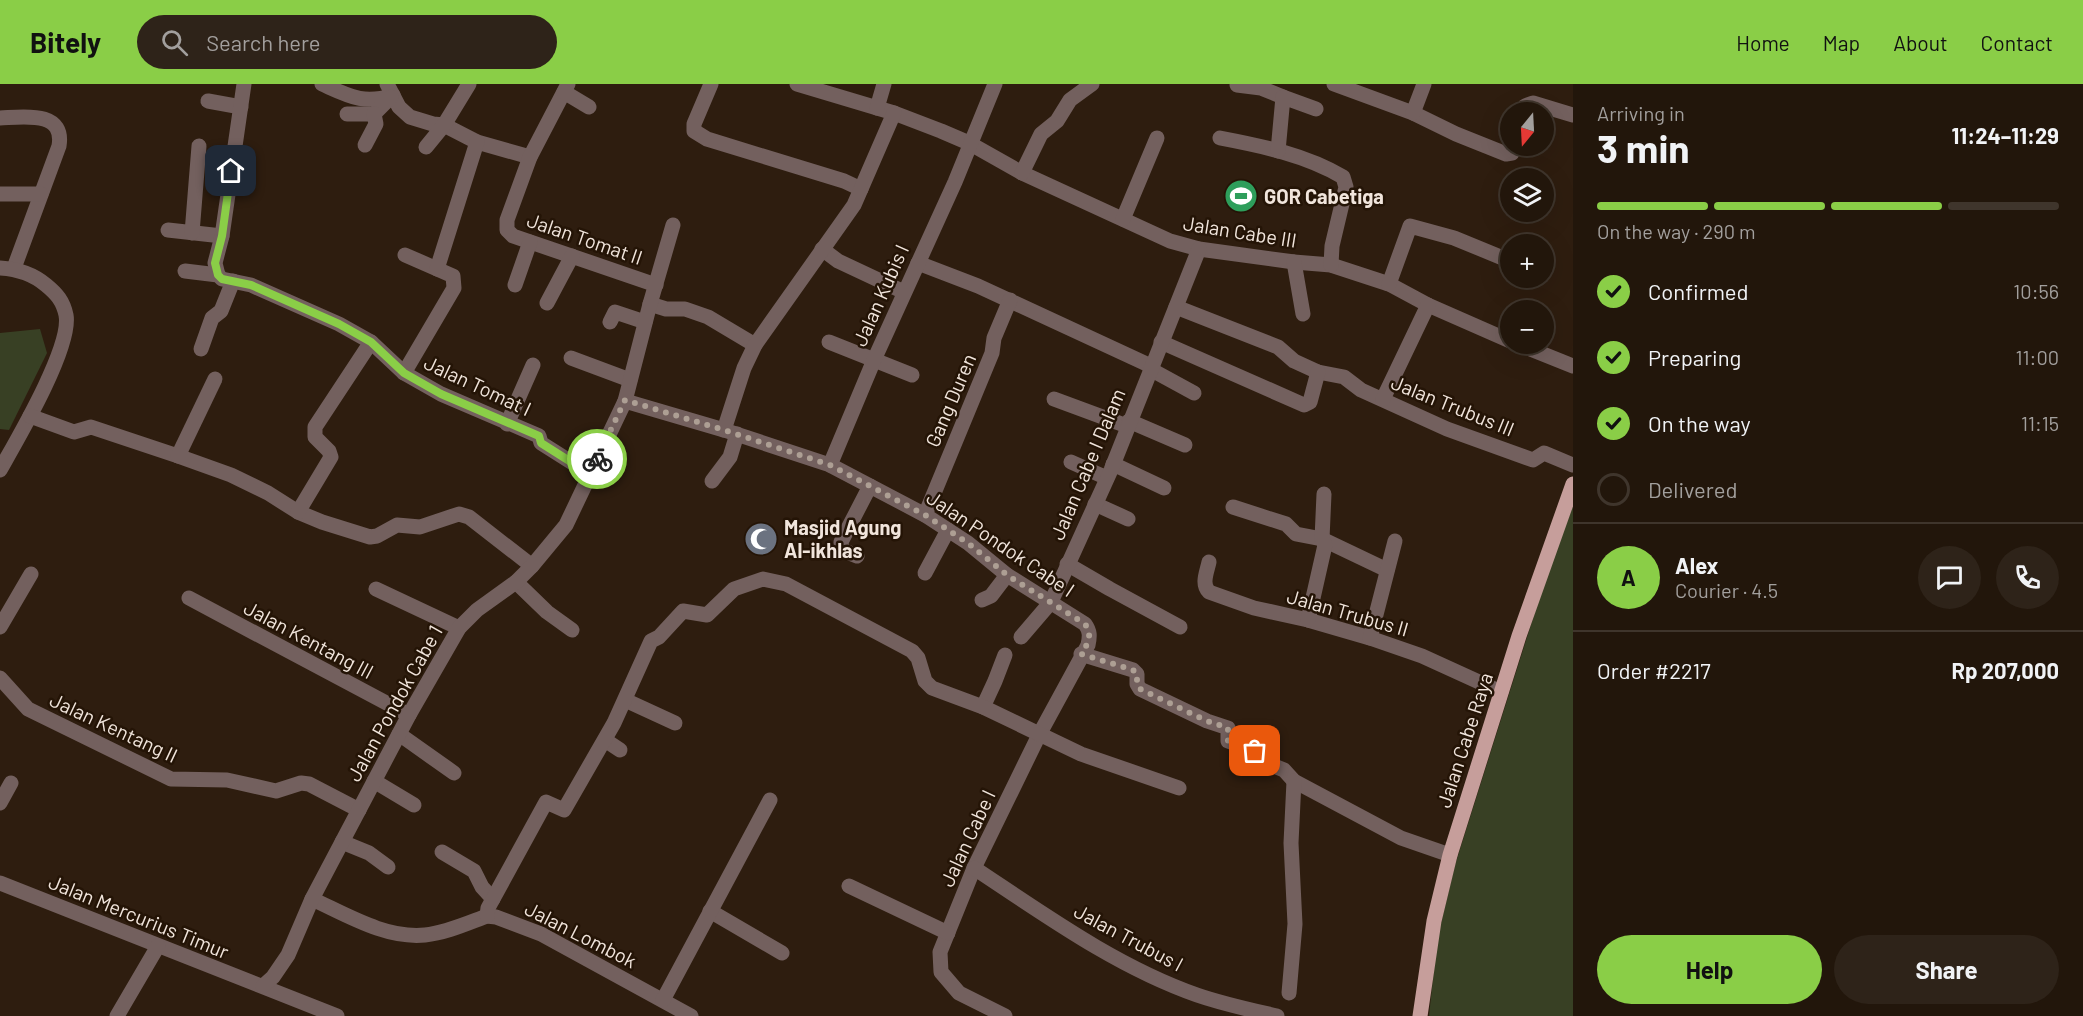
<!DOCTYPE html>
<html lang="en">
<head>
<meta charset="utf-8">
<style>
	body { margin:0; font-family:Barlow,sans-serif; background:#2e2319; color:#f1f3f6; height:100vh; display:flex; flex-direction:column; font-size:22px; white-space:nowrap }
	* { box-sizing:border-box; margin:0 }
	p { font-size:20px; color:#a29f9d }
	.icon { flex:none; width:33px; height:33px; fill:none; stroke:currentColor; stroke-width:2; stroke-linecap:round; stroke-linejoin:round }
	.map { position:relative; flex:1; overflow:hidden }
	.sheet { display:flex; flex-direction:column; background:#22160b; width:510px }
	.sheet>* { flex:none }
	.needle { width:39px; rotate:198deg }
	.tools { position:absolute; left:1500px; top:18px; display:grid; gap:12px }
	.tools a { display:grid; place-items:center; width:54px; height:54px; border-radius:50%; background:#22160b; box-shadow:0 6px 24px #0002,0 0 0 2px #3f352c; font-size:30px }
	.pin { position:absolute; display:grid; place-items:center; width:51px; height:51px; color:#fff; margin:-26px; border-radius:12px; box-shadow:0 3px 9px #0006 }
	.courier { position:absolute; display:grid; place-items:center; width:60px; height:60px; margin:-30px; border:4px solid #8ace47; border-radius:50%; background:#fff; color:#222; box-shadow:0 2px 8px #0007 }
	.summary em { font-style:normal; font-weight:700 }
	.summary div { display:flex; flex-direction:column-reverse }
	.summary { display:flex; align-items:center; justify-content:space-between; height:102px; padding:0 24px }
	h1 { font-size:39px; font-weight:700; line-height:45px }
	.bar { display:grid; grid-template-columns:repeat(4,1fr); gap:9px 6px; align-content:center; height:72px; padding:0 24px }
	.bar i { height:8px; border-radius:4px; background:#3f352c }
	.bar .on { background:#8ace47 }
	.bar p { grid-column:span 4 }
	.line { display:flex; align-items:center; gap:15px; padding:0 24px; border-top:2px solid #3f352c }
	.line div { flex:1 }
	.round { display:grid; place-items:center; flex:none; width:63px; height:63px; border-radius:32px; background:#2e2319 }
	ol { padding:0 24px; list-style:none }
	li { display:flex; align-items:center; gap:18px; height:66px }
	li p { margin-inline-start:auto }
	li .icon { padding:6px; border-radius:50%; background:#8ace47; color:#111; stroke-width:4 }
	li:last-child { color:#a29f9d }
	li i { width:33px; height:33px; border:3px solid #3f352c; border-radius:50% }
	.primary-button { display:flex; gap:12px; margin-top:auto; padding:12px 24px }
	.primary-button a { flex:1; height:69px; border-radius:36px; background:#8ace47; color:#111; font-size:24px; font-weight:700; line-height:69px; text-align:center }
	.primary-button a+a { background:#2e2319; color:#f1f3f6 }
	header { display:flex; align-items:center; gap:36px; box-sizing:border-box; height:84px; padding:0 30px; background:#8ace47; color:#111 }
	header strong { font-size:28px }
	nav { display:flex; gap:33px; margin-inline-start:auto; font-size:21px }
	.search { width:420px; height:54px; background:#2e2319; display:flex; align-items:center; gap:15px; box-sizing:border-box; padding:0 21px; border-radius:33px; color:#a29f9d; font-size:22px }
	main { display:flex; flex:1; min-height:0 }
	.map>svg:first-child { display:block }
</style>
</head>
<body>
<header>
<strong>Bitely</strong>
<div class="search"><svg class="icon" aria-label="search" viewBox="0 0 24 24"><circle cx="10" cy="10" r="6"/><path d="M15 15l6 6"/></svg>Search here</div>
<nav><a>Home</a><a>Map</a><a>About</a><a>Contact</a></nav>
</header>
<main>
<div class="map">
<svg width="1573" height="932" viewBox="0 0 1573 932">
	<rect width="100%" height="100%" fill="#2e1d0f"/>
	<!-- green -->
	<g fill="#384024">
		<polygon points="40,245 47,269 9,346 0,345 0,249"/>
		<polygon points="1573,422 1573,932 1429,932 1437,856 1455,781 1548,487"/>
	</g>
	<g fill="none" stroke-linecap="round" stroke-linejoin="round">
		<!-- minor -->
		<g stroke="#73605e" stroke-width="15">
			<path d="M 322,0 C 349,12 364,21 393,11"/>
			<polyline points="387,0 399,23 410,33 433,40 444,41 477,58 530,73"/>
			<polyline points="568,0 530,73 507,136 507,146 513,152 656,201"/>
			<polyline points="711,0 694,40 694,47 707,55 844,97 861,105"/>
			<polyline points="797,0 894,29 941,47 969,59 1022,89 1170,157 1199,165 1294,178 1331,181 1389,200 1428,221 1510,257"/>
			<polyline points="1334,0 1413,29 1456,50 1506,70 1512,69 1515,62"/>
			<polyline points="1237,1 1261,4 1283,13"/>
			<polyline points="564,8 589,23"/>
			<polyline points="208,17 241,23"/>
			<polyline points="877,24 884,0"/>
			<polyline points="1523,28 1525,22 1533,19 1573,31"/>
			<polyline points="1413,29 1424,0"/>
			<polyline points="347,30 374,30 391,13"/>
			<path d="M 0,34 C 23,33 65,26 59,62 L 14,184"/>
			<path d="M 1220,54 C 1262,62 1306,71 1343,93 L 1346,103 L 1332,162 L 1331,181"/>
			<polyline points="365,61 376,40 374,30"/>
			<polyline points="426,63 444,41 469,0"/>
			<polyline points="1278,67 1283,13 1316,25"/>
			<polyline points="1022,89 1041,50 1057,37 1070,16 1092,0"/>
			<polyline points="0,110 41,110"/>
			<polyline points="1123,135 1157,54"/>
			<polyline points="168,146 222,152"/>
			<polyline points="192,149 199,62"/>
			<polyline points="822,165 838,177 904,208"/>
			<polyline points="405,171 437,185"/>
			<polyline points="1294,178 1303,230"/>
			<polyline points="918,179 978,202 1151,282"/>
			<path d="M 0,184 C 17,185 33,190 46,201 C 57,210 63,217 66,231 C 72,263 17,356 0,386"/>
			<polyline points="185,187 218,191 222,195 251,201 339,240 371,258 404,289 441,310 539,352 541,359 590,390"/>
			<polyline points="218,191 215,179 222,152 244,0"/>
			<polyline points="1389,200 1410,142 1454,154 1510,177"/>
			<polyline points="515,201 530,158"/>
			<polyline points="547,219 572,172"/>
			<polyline points="650,220 666,225 685,225 708,233 755,261"/>
			<polyline points="1176,223 1278,263 1294,277 1318,288 1344,293 1361,306 1447,345 1533,376 1544,369 1573,381"/>
			<polyline points="610,238 615,228 645,238"/>
			<polyline points="829,258 912,291"/>
			<polyline points="1161,258 1304,321 1310,318 1318,288"/>
			<polyline points="1518,260 1573,282"/>
			<polyline points="201,265 212,234 221,227 233,197"/>
			<polyline points="571,274 630,296"/>
			<polyline points="1150,285 1194,309"/>
			<polyline points="404,289 454,204 453,192 437,185 477,58"/>
			<polyline points="1054,315 1127,342"/>
			<polyline points="1383,315 1428,221"/>
			<path d="M 625,317 L 724,346 L 830,381 L 925,431 L 968,459 L 1007,491 L 1085,540 C 1090,547 1090,552 1088,561 L 1039,651 L 974,784 L 940,868 L 941,888 L 959,909 L 1005,932"/>
			<polyline points="30,332 74,348 91,343 178,372 231,391 268,409 298,428 322,438 370,453 377,452 397,441 420,443 459,430 469,433 532,482"/>
			<polyline points="1129,337 1185,361"/>
			<polyline points="507,340 533,281"/>
			<polyline points="724,346 744,284 755,261 854,121 894,29"/>
			<polyline points="178,372 215,295"/>
			<polyline points="1071,378 1107,394"/>
			<polyline points="1113,380 1164,404"/>
			<polyline points="830,381 874,276 955,98 995,0"/>
			<polyline points="712,397 730,373 737,350"/>
			<polyline points="1095,420 1128,435"/>
			<polyline points="1233,423 1286,440 1296,450 1322,455 1387,486"/>
			<polyline points="298,428 331,373 329,367 315,353 315,343 371,258"/>
			<polyline points="925,431 992,269 994,254 1010,216"/>
			<polyline points="857,472 842,466 841,458 870,402"/>
			<path d="M 1209,478 C 1207,488 1201,500 1209,508 L 1254,524 L 1308,536 L 1370,554 L 1422,572 L 1501,608"/>
			<polyline points="1067,480 1110,505 1180,543"/>
			<polyline points="925,489 948,446"/>
			<polyline points="516,498 547,528 572,546"/>
			<polyline points="376,505 459,544"/>
			<polyline points="189,514 409,631"/>
			<polyline points="982,516 991,512 1007,491"/>
			<polyline points="1308,536 1325,461 1322,455 1324,410"/>
			<polyline points="0,543 31,490"/>
			<polyline points="1021,553 1051,518 1111,386 1199,165"/>
			<polyline points="1370,554 1395,457"/>
			<polyline points="1081,570 1133,586 1137,590 1137,600 1140,605 1207,637 1228,644 1228,657 1255,667 1264,678 1284,686 1294,697 1401,754 1450,771"/>
			<polyline points="0,594 28,625 171,695 227,696 276,707 301,699 309,700 359,726"/>
			<polyline points="625,616 675,639"/>
			<polyline points="983,623 995,597 1005,571"/>
			<polyline points="399,650 454,689"/>
			<polyline points="605,656 620,666"/>
			<polyline points="374,697 414,721"/>
			<polyline points="0,719 11,699"/>
			<polyline points="342,758 369,769 388,783"/>
			<polyline points="442,768 474,787 482,803 493,815"/>
			<path d="M 974,784 C 1045,831 1117,883 1197,911 C 1223,920 1251,926 1277,932"/>
			<polyline points="0,799 337,932"/>
			<polyline points="849,802 948,849"/>
			<path d="M 312,815 C 347,831 386,855 425,851 C 446,849 468,839 487,832 L 496,833 L 541,850 L 691,932"/>
			<polyline points="710,827 782,869"/>
			<polyline points="487,832 488,824 546,718 564,726 614,639 651,557 659,553 683,527 707,531 734,505 763,495 786,500 912,567 918,574 925,597 932,604 983,623 1081,670 1179,704"/>
			<polyline points="263,902 273,893 288,871 312,815 409,631 459,544 477,526 516,498 532,482 566,441 625,317 650,220 673,141"/>
			<polyline points="1289,909 1295,840 1291,759 1294,697"/>
			<polyline points="663,916 770,716"/>
			<polyline points="117,932 158,862"/>
		</g>
		<!-- major -->
		<polyline stroke="#c69e9b" stroke-width="15" points="1420,932 1434,837 1450,771 1519,552 1573,400"/>
	</g>
	<g fill="none" stroke-linecap="round" stroke-linejoin="round">
		<!-- done -->
		<path stroke="#ad9f94" stroke-width="6" stroke-dasharray="0 10.8" d="M 597,375 L 625,316 L 724,346 L 830,381 L 925,431 L 968,459 L 1007,491 L 1085,540 C 1093,551 1088,560 1081,570 L 1133,586 L 1137,590 L 1137,600 L 1140,605 L 1207,637 L 1228,644 L 1228,657 L 1255,667"/>
		<!-- route -->
		<polyline stroke="#8ace47" stroke-width="8" points="231,87 222,152 215,179 218,191 222,195 251,201 339,240 371,258 404,289 441,310 539,352 541,359 590,390 597,375"/>
	</g>
	<!-- icons -->
	<defs>
		<symbol id="stadium-disc" viewBox="-11 -11 22 22"><circle r="9.5" fill="#2e9e5b" stroke="#241406"/><path d="M0-5a6.5 5 0 1 0 0 10a6.5 5 0 1 0 0-10ZM-3.5-1.8h7v3.6h-7Z" fill="#fff"/></symbol>
		<symbol id="mosque-disc" viewBox="-11 -11 22 22"><circle r="9.5" fill="#6b7280" stroke="#241406"/><path d="M3.5-4.9A6 6 0 1 0 3.5 4.9A5 5 0 1 1 3.5-4.9Z" fill="#fff"/></symbol>
	</defs>
	<g fill-rule="evenodd">
		<use href="#stadium-disc" x="1222" y="93" width="38" height="38"/>
		<use href="#mosque-disc" x="742" y="436" width="38" height="38"/>
	</g>
	<g text-anchor="middle" dominant-baseline="central" stroke-width="5" stroke-linejoin="round" paint-order="stroke">
		<!-- poi labels -->
		<g font-size="20" font-weight="bold" fill="#f1e5dc" stroke="#241406" text-anchor="start">
			<text x="1264" y="112">GOR Cabetiga</text>
			<text x="784" y="443">Masjid Agung<tspan x="784" dy="23">Al-ikhlas</tspan></text>
		</g>
		<!-- street labels -->
		<g font-size="20" fill="#f1e5dc" stroke="#241406">
			<text transform="translate(1240 147) rotate(9)">Jalan Cabe III</text>
			<text transform="translate(585 154) rotate(19)">Jalan Tomat II</text>
			<text transform="translate(880 211) rotate(-66)">Jalan Kubis I</text>
			<text transform="translate(478 301) rotate(25)">Jalan Tomat I</text>
			<text transform="translate(950 316) rotate(-67)">Gang Duren</text>
			<text transform="translate(1453 321) rotate(22)">Jalan Trubus III</text>
			<text transform="translate(1087 380) rotate(-67)">Jalan Cabe I Dalam</text>
			<text transform="translate(1001 459) rotate(34)">Jalan Pondok Cabe I</text>
			<text transform="translate(1348 528) rotate(16)">Jalan Trubus II</text>
			<text transform="translate(309 555) rotate(28)">Jalan Kentang III</text>
			<text transform="translate(394 619) rotate(-61)">Jalan Pondok Cabe 1</text>
			<text transform="translate(114 643) rotate(25)">Jalan Kentang II</text>
			<text transform="translate(1464 656) rotate(-72)">Jalan Cabe Raya</text>
			<text transform="translate(967 754) rotate(-65)">Jalan Cabe I</text>
			<text transform="translate(139 832) rotate(22)">Jalan Mercurius Timur</text>
			<text transform="translate(581 850) rotate(27)">Jalan Lombok</text>
			<text transform="translate(1129 853) rotate(28)">Jalan Trubus I</text>
		</g>
	</g>
</svg>
<div class="tools">
<a><svg class="needle" viewBox="-14 -14 28 28"><path d="M0-13l5 13h-10z" fill="#e53935"/><path d="M0 13l5-13h-10z" fill="#a29f9d"/></svg></a>
<a><svg class="icon" aria-label="layers" viewBox="0 0 24 24"><path d="M12 4l9 5-9 5-9-5zM3 14l9 5 9-5"/></svg></a>
<a>+</a>
<a>−</a>
</div>
<div class="pin" style="left:1255px;top:667px;background:#ea580c"><svg class="icon" aria-label="bag" viewBox="0 0 24 24"><path d="M5 8h14l-1 12H6zM9 8a3 3 0 0 1 6 0"/></svg></div>
<div class="pin" style="left:231px;top:87px;background:#1f2937"><svg class="icon" aria-label="home" viewBox="0 0 24 24"><path d="M3 11l9-7 9 7M6 9v11h12V9"/></svg></div>
<div class="courier" style="left:597px;top:375px"><svg class="icon" aria-label="bike" viewBox="0 0 24 24"><circle cx="6" cy="16" r="4"/><circle cx="18" cy="16" r="4"/><path d="M6 16l4-8h5l3 8M10 8l3 8H6M13 5h3"/></svg></div>
</div>
<section class="sheet">
<div class="summary"><div><h1>3 min</h1><p>Arriving in</p></div><em>11:24–11:29</em></div>
<div class="bar"><i class="on"></i><i class="on"></i><i class="on"></i><i></i><p>On the way · 290 m</p></div>
<ol>
<li><svg class="icon" aria-label="check" viewBox="0 0 24 24"><path d="M5 12l5 5 9-10"/></svg>Confirmed<p>10:56</p></li>
<li><svg class="icon" aria-label="check" viewBox="0 0 24 24"><path d="M5 12l5 5 9-10"/></svg>Preparing<p>11:00</p></li>
<li><svg class="icon" aria-label="check" viewBox="0 0 24 24"><path d="M5 12l5 5 9-10"/></svg>On the way<p>11:15</p></li>
<li><i></i>Delivered</li>
</ol>
<div class="line" style="height:108px"><b class="round" style="background:#8ace47;color:#111">A</b><div><b>Alex</b><p>Courier · 4.5</p></div><a class="round"><svg class="icon" aria-label="chat" viewBox="0 0 24 24"><path d="M4 5h16v11H9l-5 4z"/></svg></a><a class="round"><svg class="icon" aria-label="phone" viewBox="0 0 24 24"><path d="M5 4h4l2 5-3 2q2 4 5 5l2-3 5 2v4C11 20 4 13 5 4z"/></svg></a></div>
<div class="line" style="height:78px"><div>Order #2217</div><b>Rp 207,000</b></div>
<div class="primary-button"><a>Help</a><a>Share</a></div>
</section>
</main>
</body>
</html>
